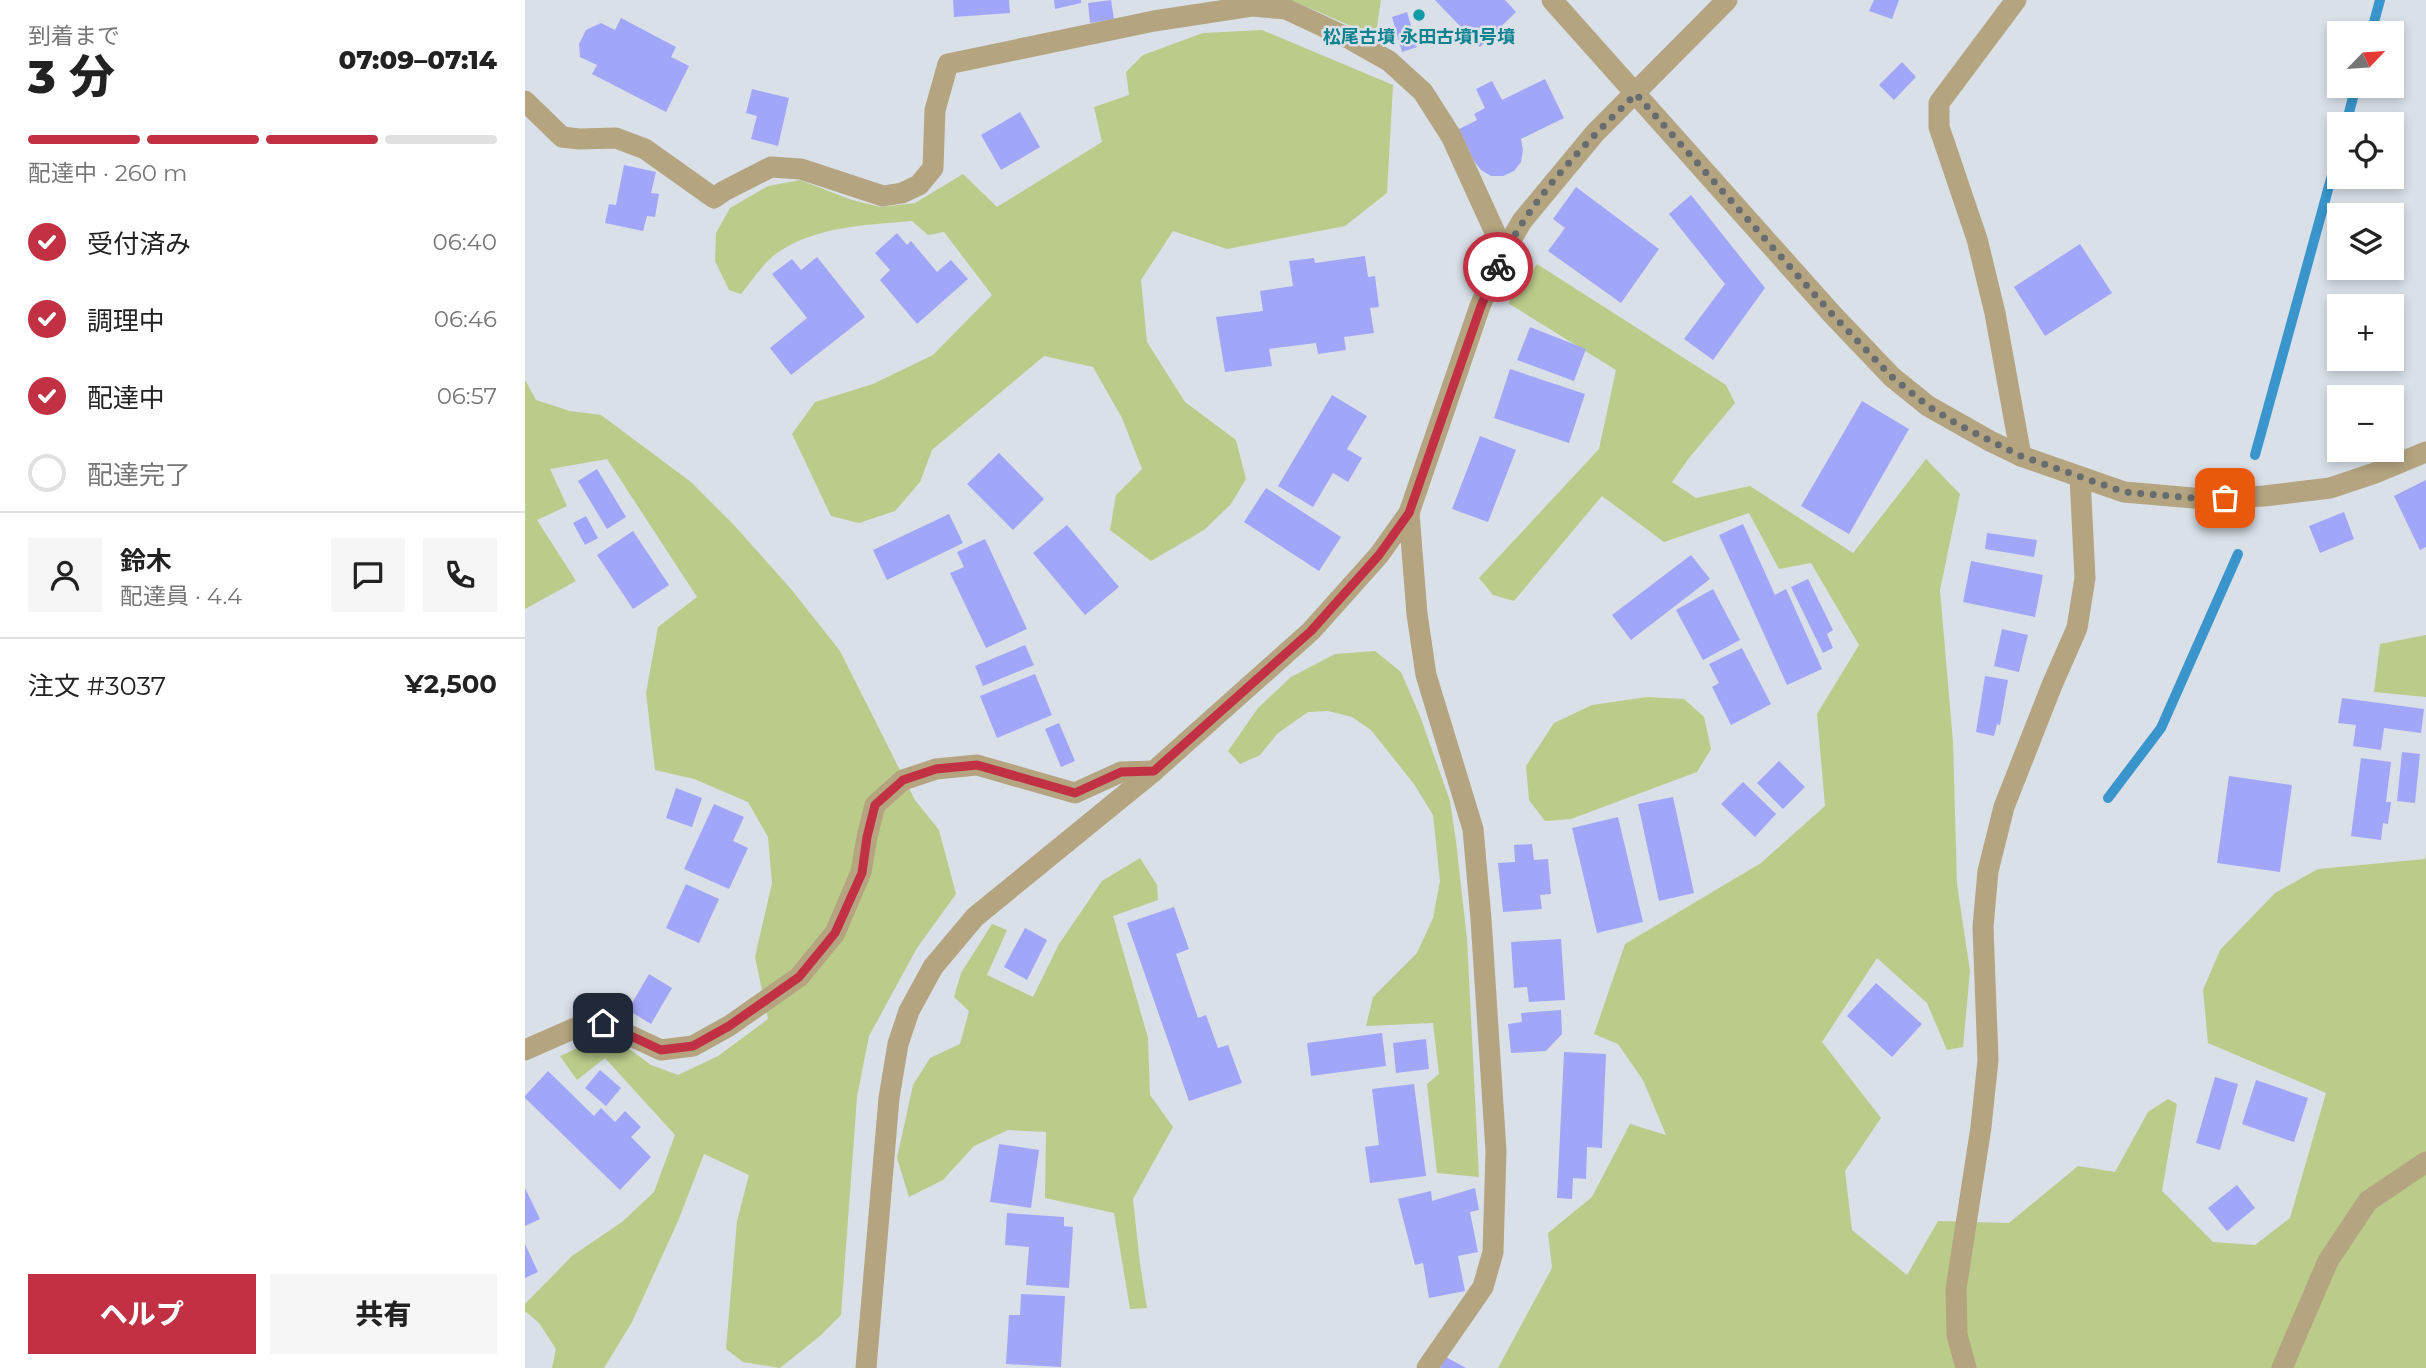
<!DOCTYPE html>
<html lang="ja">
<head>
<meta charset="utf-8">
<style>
	body { margin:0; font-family:Montserrat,"Noto Sans JP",sans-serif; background:#f6f6f6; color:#222; height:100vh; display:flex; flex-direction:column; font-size:26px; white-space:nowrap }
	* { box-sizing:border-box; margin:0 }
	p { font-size:23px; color:#767676 }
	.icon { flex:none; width:38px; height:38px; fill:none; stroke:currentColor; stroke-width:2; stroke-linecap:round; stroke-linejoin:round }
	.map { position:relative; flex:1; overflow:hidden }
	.side { display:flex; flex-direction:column; background:#fff; width:525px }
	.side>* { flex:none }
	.needle { width:46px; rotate:65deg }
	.fabs { position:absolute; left:1802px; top:21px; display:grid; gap:14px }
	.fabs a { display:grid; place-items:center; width:77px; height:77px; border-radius:0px; background:#fff; box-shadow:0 4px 10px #0003; font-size:35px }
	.pin { position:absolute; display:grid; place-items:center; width:60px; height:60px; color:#fff; margin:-30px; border-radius:14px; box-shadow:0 4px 10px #0006 }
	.courier { position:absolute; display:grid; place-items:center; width:70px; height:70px; margin:-35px; border:5px solid #c13143; border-radius:50%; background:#fff; color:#222; box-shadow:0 2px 9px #0007 }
	.summary em { font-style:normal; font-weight:800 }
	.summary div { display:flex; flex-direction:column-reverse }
	.summary { display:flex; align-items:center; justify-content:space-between; height:119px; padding:0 28px }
	h1 { font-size:46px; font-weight:800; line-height:52px }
	.bar { display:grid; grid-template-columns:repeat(4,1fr); gap:10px 7px; align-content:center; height:84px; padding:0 28px }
	.bar i { height:9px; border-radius:5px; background:#e0e0e0 }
	.bar .on { background:#c13143 }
	.bar p { grid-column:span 4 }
	.line { display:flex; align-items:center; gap:18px; padding:0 28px; border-top:2px solid #e0e0e0 }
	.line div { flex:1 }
	.round { display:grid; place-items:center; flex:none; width:74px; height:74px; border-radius:0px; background:#f6f6f6 }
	ol { padding:0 28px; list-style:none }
	li { display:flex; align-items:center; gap:21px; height:77px }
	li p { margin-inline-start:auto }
	li .icon { padding:7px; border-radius:50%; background:#c13143; color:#fff; stroke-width:4 }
	li:last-child { color:#767676 }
	li i { width:38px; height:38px; border:4px solid #e0e0e0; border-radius:50% }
	.primary-button { display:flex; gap:14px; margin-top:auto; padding:14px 28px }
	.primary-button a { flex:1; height:80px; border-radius:0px; background:#c13143; color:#fff; font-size:28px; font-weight:800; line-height:80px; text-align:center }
	.primary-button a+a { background:#f6f6f6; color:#222 }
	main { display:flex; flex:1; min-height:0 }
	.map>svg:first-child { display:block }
</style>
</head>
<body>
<main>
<section class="side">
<div class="summary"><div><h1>3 分</h1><p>到着まで</p></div><em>07:09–07:14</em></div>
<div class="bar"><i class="on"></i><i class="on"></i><i class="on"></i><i></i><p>配達中 · 260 m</p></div>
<ol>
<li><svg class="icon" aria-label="check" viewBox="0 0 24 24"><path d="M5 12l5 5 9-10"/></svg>受付済み<p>06:40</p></li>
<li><svg class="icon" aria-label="check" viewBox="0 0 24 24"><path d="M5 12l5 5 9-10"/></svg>調理中<p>06:46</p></li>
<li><svg class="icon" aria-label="check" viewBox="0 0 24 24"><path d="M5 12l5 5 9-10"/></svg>配達中<p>06:57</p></li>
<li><i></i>配達完了</li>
</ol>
<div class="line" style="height:126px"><a class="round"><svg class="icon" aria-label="person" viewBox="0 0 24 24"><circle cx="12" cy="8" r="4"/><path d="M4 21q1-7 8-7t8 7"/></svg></a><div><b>鈴木</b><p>配達員 · 4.4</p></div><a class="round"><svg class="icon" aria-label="chat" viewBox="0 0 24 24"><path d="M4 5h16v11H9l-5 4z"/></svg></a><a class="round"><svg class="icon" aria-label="phone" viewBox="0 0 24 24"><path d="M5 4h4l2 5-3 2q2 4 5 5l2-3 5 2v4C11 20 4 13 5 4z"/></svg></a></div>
<div class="line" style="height:91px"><div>注文 #3037</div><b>¥2,500</b></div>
<div class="primary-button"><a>ヘルプ</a><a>共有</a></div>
</section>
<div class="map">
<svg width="1901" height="1368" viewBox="0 0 1901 1368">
	<rect width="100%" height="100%" fill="#d9e0e8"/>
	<!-- green -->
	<g fill="#bbcb8a">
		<polygon points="766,0 856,0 852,27 842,33"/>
		<path d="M 737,30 L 868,85 L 862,193 L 820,226 L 702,249 L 648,231 L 616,280 L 622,342 L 660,402 L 711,440 L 721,479 L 706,504 L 679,530 L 626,561 L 585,530 L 591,495 L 617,469 L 597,418 L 568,367 L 519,356 L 407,450 L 395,482 L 370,511 L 334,523 L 306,516 L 267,434 L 290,402 L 348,384 L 408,355 L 467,295 L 419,232 L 403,235 L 387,221 C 341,225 291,226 252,253 C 238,263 227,281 216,294 L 204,290 L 190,261 L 191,233 L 205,208 L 243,186 L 275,180 L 327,200 L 356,207 L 390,203 L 438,174 L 472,207 L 577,142 L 569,107 L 604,95 L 601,72 L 618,55 L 678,33 Z"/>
		<polygon points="1012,264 1201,385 1210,403 1164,458 1147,482 1171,498 1225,486 1328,553 1401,459 1435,494 1415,590 1428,742 1432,884 1445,971 1438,1047 1422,1050 1402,1003 1352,958 1297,1042 1356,1118 1320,1171 1327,1230 1382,1275 1413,1221 1484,1223 1553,1166 1590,1172 1623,1112 1643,1099 1652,1104 1637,1191 1688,1242 1730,1245 1765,1218 1801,1093 1683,1043 1678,990 1695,950 1750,893 1793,869 1900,859 1901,854 1901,1368 973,1368 1027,1268 1023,1233 1067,1197 1105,1124 1141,1135 1118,1080 1093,1044 1069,1034 1100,944 1236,863 1300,806 1292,714 1334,645 1286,563 1254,569 1224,513 1139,542 1077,496 989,601 968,595 954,578 1074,449 1091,370 983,303"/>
		<polygon points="0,380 11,400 45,411 76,415 166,482 208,524 266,589 315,651 390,800 414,830 431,894 392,948 344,1036 332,1097 316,1315 295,1336 255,1368 218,1362 201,1349 212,1221 224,1175 179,1154 153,1221 107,1322 79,1368 27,1368 31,1349 14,1323 0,1311 0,1304 47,1256 97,1222 129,1192 150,1135 80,1058 52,1080 35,1056 84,1034 126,1065 153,1075 193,1056 243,1019 230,957 247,883 243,837 223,802 169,779 130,770 121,693 133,627 172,597 82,459 25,469 42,506 12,520 51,581 0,609"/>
		<polygon points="1901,635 1901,697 1849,692 1855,644"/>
		<polygon points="850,651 876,672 895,716 925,801 931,841 942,939 954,1177 912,1173 902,1084 914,1074 908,1023 841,1026 848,997 892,953 908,918 915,881 908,815 889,784 846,730 827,717 803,711 783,712 753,733 735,755 715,764 703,751 733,708 766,677 810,654"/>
		<polygon points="1122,697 1159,699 1179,717 1186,749 1172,772 1046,819 1020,821 1004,800 1001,766 1029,723 1067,705"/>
		<polygon points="615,858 632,885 633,900 588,916 623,1038 625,1095 648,1127 608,1199 615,1264 622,1308 605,1309 589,1213 520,1198 521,1132 483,1130 449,1146 418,1180 384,1197 372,1158 388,1085 405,1058 435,1044 444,1011 429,997 436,973 467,924 482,930 462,975 508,997 534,944 577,881"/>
	</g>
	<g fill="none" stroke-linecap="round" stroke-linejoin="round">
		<!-- stream -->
		<g stroke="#3995cb" stroke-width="10">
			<polyline points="1846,33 1855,0"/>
			<polyline points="1821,124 1831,86"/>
			<polyline points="1730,455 1815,146"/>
			<polyline points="1583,798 1636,728 1713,554"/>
		</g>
	</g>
	<!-- building -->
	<g fill="#a2a6f8">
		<polygon points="428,0 484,0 485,13 429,17"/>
		<polygon points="529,0 556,0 556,3 530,9"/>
		<polygon points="586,0 589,19 565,23 563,3"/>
		<polygon points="910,0 980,0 991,12 955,47"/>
		<polygon points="1349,0 1374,0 1367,19 1344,11"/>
		<polygon points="882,12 892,47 877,52 867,17"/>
		<polygon points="96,18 151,47 146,57 164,66 141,112 67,74 72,65 55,57 54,44 61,30 76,23 90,30"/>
		<polygon points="1377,62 1391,77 1369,100 1354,85"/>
		<polygon points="1020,79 1039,118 996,139 998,150 996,162 989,171 978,176 966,176 956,170 949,161 934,129 952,120 949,114 960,108 951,89 967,81 977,100"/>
		<polygon points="227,89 264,98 253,146 226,139 232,116 221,113"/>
		<polygon points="495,112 515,147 476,170 456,135"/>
		<polygon points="99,165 131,172 126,193 134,194 130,217 122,216 118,231 80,223 84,204 91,205"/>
		<polygon points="1051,187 1134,249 1096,303 1023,251 1040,228 1028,219"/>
		<polygon points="1166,195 1240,288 1188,360 1159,339 1200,284 1144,214"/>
		<polygon points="372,233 382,245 386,241 412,272 426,260 443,279 392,324 355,280 365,270 350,253"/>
		<polygon points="1555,244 1587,293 1520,336 1489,287"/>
		<polygon points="840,256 843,277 850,276 854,307 845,308 849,333 819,337 821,350 793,354 791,343 744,349 747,366 700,372 691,317 738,311 735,291 768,286 764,261 789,258 790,263"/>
		<polygon points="292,257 340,317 266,375 245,348 282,318 247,274 267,259 276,270"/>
		<polygon points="1005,327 1061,349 1049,381 992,360"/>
		<polygon points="985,369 1060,394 1044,443 969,418"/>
		<polygon points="807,395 842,416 822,449 837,458 823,482 808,473 788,507 753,486"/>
		<polygon points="1337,401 1384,429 1324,534 1276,506"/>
		<polygon points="955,436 991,450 963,522 927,509"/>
		<polygon points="474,453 519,499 488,530 442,484"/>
		<polygon points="72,469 101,517 82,529 53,481"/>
		<polygon points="1901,480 1901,547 1895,550 1869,496"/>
		<polygon points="741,488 816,537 794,571 719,522"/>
		<polygon points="1819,512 1829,539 1795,553 1784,526"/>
		<polygon points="424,514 438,543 362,580 348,550"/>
		<polygon points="61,516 73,538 60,545 48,523"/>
		<polygon points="1218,524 1250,595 1261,589 1297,669 1262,685 1194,535"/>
		<polygon points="542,525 594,587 560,615 508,553"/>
		<polygon points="108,531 144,585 108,609 72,555"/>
		<polygon points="1462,533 1512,540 1509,557 1460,549"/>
		<polygon points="460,539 502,629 461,648 425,573 439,567 432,552"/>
		<polygon points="1166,555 1185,579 1106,640 1087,615"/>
		<polygon points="1446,561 1518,575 1510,617 1438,602"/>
		<polygon points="1283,579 1308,630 1302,634 1308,648 1298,653 1266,587"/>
		<polygon points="1188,589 1215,640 1178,660 1151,610"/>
		<polygon points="1477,629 1503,635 1494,672 1469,666"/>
		<polygon points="500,645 509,665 458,686 450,666"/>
		<polygon points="1217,648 1246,704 1206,725 1187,687 1194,683 1184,664"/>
		<polygon points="510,674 527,715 472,738 455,696"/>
		<polygon points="1460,676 1483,680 1475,725 1472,724 1469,736 1451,732"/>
		<polygon points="1817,698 1899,709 1896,733 1859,728 1856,750 1828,746 1831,725 1813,723"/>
		<polygon points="534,723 550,761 536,767 520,729"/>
		<polygon points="1877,752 1895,754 1890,803 1872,801"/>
		<polygon points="1836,758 1866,762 1861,802 1866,802 1863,824 1858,823 1856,840 1826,836"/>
		<polygon points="1254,761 1280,787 1258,809 1232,783"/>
		<polygon points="1704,776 1767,785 1755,872 1692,863"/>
		<polygon points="1218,782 1251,814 1230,837 1196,804"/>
		<polygon points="151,788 177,798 167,827 141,818"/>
		<polygon points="1148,797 1169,893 1134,901 1113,804"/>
		<polygon points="189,804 219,817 208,841 223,848 204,889 159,869"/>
		<polygon points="1093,817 1118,922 1072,933 1047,828"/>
		<polygon points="1007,844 1009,860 1023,859 1026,894 1015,895 1017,909 978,912 973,863 990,862 989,845"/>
		<polygon points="161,884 194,899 174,943 141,928"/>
		<polygon points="649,907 664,949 651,954 673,1018 681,1015 693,1048 703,1045 717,1083 664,1101 602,923"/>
		<polygon points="500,928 522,940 502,980 479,967"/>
		<polygon points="1036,939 1040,1000 1004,1002 1002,987 989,988 986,942"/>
		<polygon points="124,974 147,988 126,1024 103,1010"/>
		<polygon points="1351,983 1397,1024 1367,1057 1322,1016"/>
		<polygon points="1036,1010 1037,1034 1021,1051 986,1053 983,1024 997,1022 996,1013"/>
		<polygon points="857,1033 861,1066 786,1076 782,1043"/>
		<polygon points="901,1039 904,1069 871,1073 868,1043"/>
		<polygon points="1039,1052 1081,1054 1077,1148 1062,1147 1061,1179 1048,1178 1047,1199 1032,1198"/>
		<polygon points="75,1070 96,1088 81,1106 60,1088"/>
		<polygon points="23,1071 69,1116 76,1108 90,1122 100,1111 116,1127 106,1137 126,1157 95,1190 0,1098 0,1096"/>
		<polygon points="1690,1077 1713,1084 1695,1150 1671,1143"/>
		<polygon points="1731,1080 1783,1098 1769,1142 1717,1124"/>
		<polygon points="889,1084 901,1176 845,1183 840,1147 854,1145 847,1089"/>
		<polygon points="474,1144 514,1150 506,1208 465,1202"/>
		<polygon points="1712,1185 1730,1208 1702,1231 1683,1208"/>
		<polygon points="0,1188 15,1219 0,1226"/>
		<polygon points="950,1188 954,1210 945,1212 953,1252 933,1256 940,1291 904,1298 898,1263 890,1265 873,1199 906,1191 907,1201"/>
		<polygon points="482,1213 539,1217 539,1226 548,1227 544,1288 501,1285 504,1247 480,1245"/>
		<polygon points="0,1244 13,1272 0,1278"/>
		<polygon points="496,1294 540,1296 536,1367 481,1364 484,1315 495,1315"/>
		<polygon points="921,1357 941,1368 915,1368"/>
	</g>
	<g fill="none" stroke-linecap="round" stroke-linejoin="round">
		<!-- minor -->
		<g stroke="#b4a480" stroke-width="21">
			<polyline points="1027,0 1307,314 1367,377 1403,406 1465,441 1496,456 1599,492 1680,499 1739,496 1805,488 1850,473 1901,452"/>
			<polyline points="1491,0 1414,103 1414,127 1452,239 1470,313 1496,456"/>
			<polyline points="0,101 37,137 54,139 91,138 120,149 189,198 199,191 246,167 276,169 358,196 377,193 394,185 408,168 410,110 423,64 629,21 727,6 761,9 825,39 864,61 898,92 926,136 979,252"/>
			<polyline points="884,513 892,614 901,675 948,829 956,919 971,1151 968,1252 958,1287 902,1368"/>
			<polyline points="0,1050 57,1025 78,1023 136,1050 168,1046 204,1026 274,977 310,933 336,872 342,837 350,805 378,780 411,769 452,765 550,793 596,772 629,771"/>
			<polyline points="341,1368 364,1098 373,1044 384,1011 408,967 450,917 629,771 786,631 854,555 884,513 955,306 979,252 997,221 1070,133 1202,0"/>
			<polyline points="1441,1368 1432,1335 1431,1289 1456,1127 1463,1060 1458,927 1463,871 1479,807 1527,685 1552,628 1560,578 1555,477"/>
			<polyline points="1757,1368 1803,1261 1843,1201 1901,1162"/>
		</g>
	</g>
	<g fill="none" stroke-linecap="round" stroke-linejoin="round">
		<!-- done -->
		<path stroke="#676c70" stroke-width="7" stroke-dasharray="0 12.6" d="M 973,267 C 1003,201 1059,144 1111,94 L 1307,314 L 1367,377 L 1403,406 L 1434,425 L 1496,456 L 1599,492 L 1680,499 L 1700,498"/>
		<!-- route -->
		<polyline stroke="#c13143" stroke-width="9" points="78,1023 136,1050 168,1046 204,1026 274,977 310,933 337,873 342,837 350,805 378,780 411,769 452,765 550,793 596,772 629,771 786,631 854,555 884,513 956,306 973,267"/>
	</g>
	<!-- markers -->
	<circle fill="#0f9aa8" stroke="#d9e0e8" stroke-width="2.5" cx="894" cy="15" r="7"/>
	<g text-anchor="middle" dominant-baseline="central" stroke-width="5" stroke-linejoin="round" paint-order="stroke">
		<!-- culture labels -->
		<g font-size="18" font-weight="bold" fill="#0d838f" stroke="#d9e0e8">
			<text x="894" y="37">松尾古墳 永田古墳1号墳</text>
		</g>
	</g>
</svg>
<div class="fabs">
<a><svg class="needle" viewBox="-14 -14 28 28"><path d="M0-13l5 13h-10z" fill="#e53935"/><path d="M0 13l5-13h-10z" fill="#767676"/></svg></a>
<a><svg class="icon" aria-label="locate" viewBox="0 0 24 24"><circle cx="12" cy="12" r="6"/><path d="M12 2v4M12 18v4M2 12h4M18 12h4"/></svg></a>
<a><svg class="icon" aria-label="layers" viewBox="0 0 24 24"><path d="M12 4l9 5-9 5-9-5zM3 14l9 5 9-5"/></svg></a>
<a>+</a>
<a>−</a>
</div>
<div class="pin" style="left:1700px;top:498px;background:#ea580c"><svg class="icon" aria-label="bag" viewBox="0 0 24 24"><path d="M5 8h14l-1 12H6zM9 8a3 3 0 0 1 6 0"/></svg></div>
<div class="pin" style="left:78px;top:1023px;background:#1f2937"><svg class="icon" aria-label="home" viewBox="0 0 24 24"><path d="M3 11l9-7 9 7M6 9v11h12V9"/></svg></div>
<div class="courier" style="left:973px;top:267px"><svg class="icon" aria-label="bike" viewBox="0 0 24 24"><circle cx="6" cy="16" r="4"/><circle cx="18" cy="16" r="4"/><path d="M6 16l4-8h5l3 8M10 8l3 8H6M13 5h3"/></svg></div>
</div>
</main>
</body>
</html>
